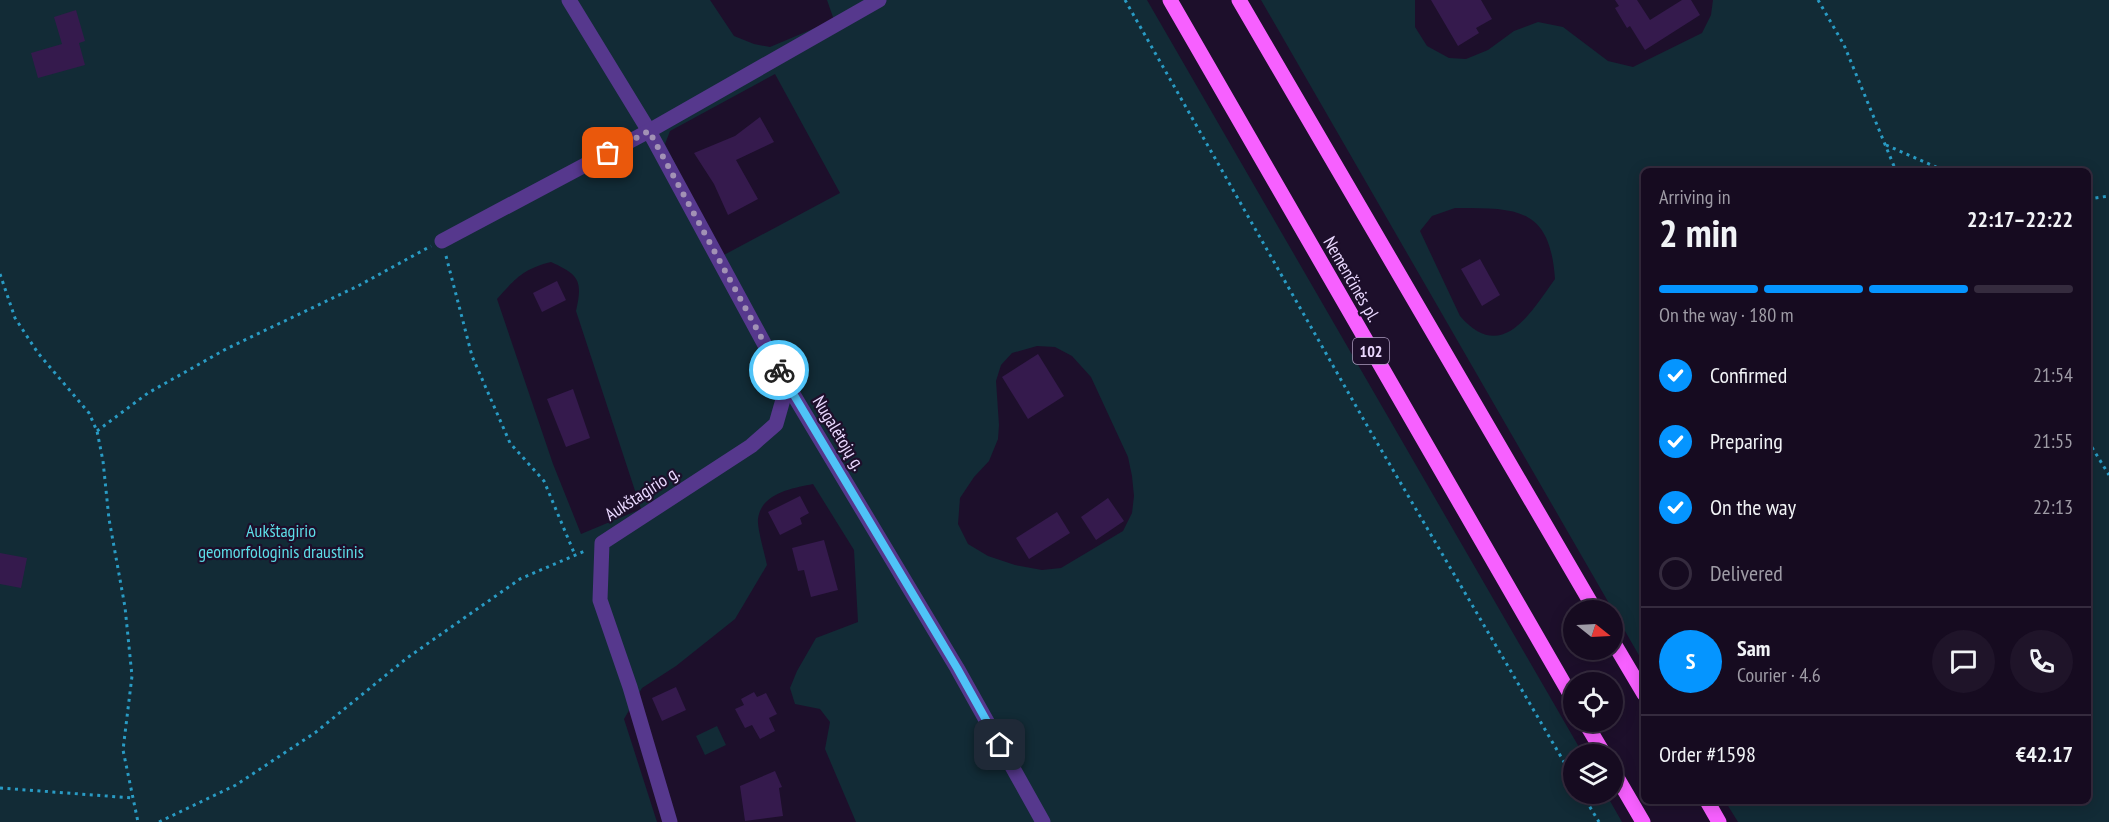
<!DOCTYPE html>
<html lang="en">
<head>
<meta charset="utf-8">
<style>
	body { margin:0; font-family:"PT Sans Narrow",sans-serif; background:#1f1429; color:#f1f3f6; height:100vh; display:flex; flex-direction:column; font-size:22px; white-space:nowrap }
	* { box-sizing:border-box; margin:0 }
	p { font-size:20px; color:#9e9ba5 }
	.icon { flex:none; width:33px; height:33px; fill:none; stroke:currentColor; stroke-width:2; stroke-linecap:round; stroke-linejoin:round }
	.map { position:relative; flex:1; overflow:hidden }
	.sheet { position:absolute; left:1641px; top:168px; width:450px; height:636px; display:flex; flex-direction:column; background:#160b20; border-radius:9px; box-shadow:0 3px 15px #0003,0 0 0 2px #352b3e }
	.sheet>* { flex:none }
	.needle { width:39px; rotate:108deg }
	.controls { position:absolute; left:1563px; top:600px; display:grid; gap:12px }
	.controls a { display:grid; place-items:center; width:60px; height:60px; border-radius:50%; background:#160b20; box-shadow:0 3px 15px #0003,0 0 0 2px #352b3e; font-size:30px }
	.pin { position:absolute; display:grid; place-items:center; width:51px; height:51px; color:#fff; margin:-26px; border-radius:12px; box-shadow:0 3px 9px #0006 }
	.courier { position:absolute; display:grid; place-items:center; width:60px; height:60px; margin:-30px; border:4px solid #4fc3f7; border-radius:50%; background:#fff; color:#222; box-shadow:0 2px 8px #0007 }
	.summary em { font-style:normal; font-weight:800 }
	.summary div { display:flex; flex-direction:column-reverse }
	.summary { display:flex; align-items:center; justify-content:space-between; height:102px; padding:0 18px }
	h1 { font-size:39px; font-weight:800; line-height:45px }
	.bar { display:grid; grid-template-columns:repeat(4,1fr); gap:9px 6px; align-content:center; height:72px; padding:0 18px }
	.bar i { height:8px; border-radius:4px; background:#352b3e }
	.bar .active { background:#0595ff }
	.bar p { grid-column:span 4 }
	.line { display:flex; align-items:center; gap:15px; padding:0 18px; border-top:2px solid #352b3e }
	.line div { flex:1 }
	.round { display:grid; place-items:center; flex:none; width:63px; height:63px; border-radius:32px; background:#1f1429 }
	ol { padding:0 18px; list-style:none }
	li { display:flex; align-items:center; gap:18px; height:66px }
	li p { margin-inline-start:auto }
	li .icon { padding:6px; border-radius:50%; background:#0595ff; color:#fff; stroke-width:4 }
	li:last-child { color:#9e9ba5 }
	li i { width:33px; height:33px; border:3px solid #352b3e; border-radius:50% }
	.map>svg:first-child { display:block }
</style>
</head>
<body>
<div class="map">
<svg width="2109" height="822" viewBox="0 0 2109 822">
	<rect width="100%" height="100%" fill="#1d0f2b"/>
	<!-- green -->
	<g fill="#122b36" fill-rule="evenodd">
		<path d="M 0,0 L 710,0 L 734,36 L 754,44 L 770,47 L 834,20 L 827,0 L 1147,0 L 1583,754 L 1574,754 L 1574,794 L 1606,794 L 1622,822 L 856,822 L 825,749 L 830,722 L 820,709 L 795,704 L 790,688 L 797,671 L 816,638 L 858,622 L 854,550 L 813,484 C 793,488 761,493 758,519 C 757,528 765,555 767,565 L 735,619 L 676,666 L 642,688 L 624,719 L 657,822 L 0,822 ZM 775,74 L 840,193 L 722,256 L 665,144 L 670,131 ZM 551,262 C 579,275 583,280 576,311 L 641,509 L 581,534 L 553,464 L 497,299 C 516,278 523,269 551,262 ZM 1037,346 L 1055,347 L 1072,356 L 1091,377 L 1128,457 L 1132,476 L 1134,496 L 1132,513 L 1123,531 L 1061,568 L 1042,570 L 1015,565 L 988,556 L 968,544 L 958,524 L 960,498 L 974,477 L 989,461 L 998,439 L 999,425 L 996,381 L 1001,365 L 1012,353 Z"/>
		<path d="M 1261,0 L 1415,0 L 1415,27 L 1427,46 L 1449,58 L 1466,59 L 1488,50 L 1514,31 L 1538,22 L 1563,27 L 1608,61 L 1633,67 L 1702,33 L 1711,15 L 1713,0 L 2109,0 L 2109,822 L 1738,822 L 1725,801 L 2088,801 L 2088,171 L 1644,171 L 1644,664 ZM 1455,208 C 1517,208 1550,207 1555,279 C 1531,312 1502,365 1460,316 L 1420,231 L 1432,216 Z"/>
		<polygon points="717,726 726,745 705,755 696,736"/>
	</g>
	<!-- building -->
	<g fill="#351a4d">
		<polygon points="1431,0 1481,0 1492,19 1476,28 1479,33 1458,46"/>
		<polygon points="1615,0 1637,0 1650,20 1682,0 1691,0 1700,15 1645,50 1630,26 1627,28 1615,8 1619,6"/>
		<polygon points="76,10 85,41 79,43 85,65 38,78 31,53 62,44 54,17"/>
		<polygon points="760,117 774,142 736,160 758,199 728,215 714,184 694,153 735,136"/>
		<polygon points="1480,259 1500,295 1482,306 1461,269"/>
		<polygon points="557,281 566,300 542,312 533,293"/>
		<polygon points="1038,354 1064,396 1028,419 1002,377"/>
		<polygon points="573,389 590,438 566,447 547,399"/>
		<polygon points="800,496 809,513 800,518 802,524 780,535 768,512"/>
		<polygon points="1108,498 1124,521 1096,540 1081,517"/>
		<polygon points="1057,512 1070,533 1029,559 1016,538"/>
		<polygon points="824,540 838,590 811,597 804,570 798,571 792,548"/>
		<polygon points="0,553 27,558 21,588 0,584"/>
		<polygon points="676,687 686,710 662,721 652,698"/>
		<polygon points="754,692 757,697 766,693 777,714 769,718 775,731 760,739 752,725 745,728 735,709 744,705 741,699"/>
		<polygon points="775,771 782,787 779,788 783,816 745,821 740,786"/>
	</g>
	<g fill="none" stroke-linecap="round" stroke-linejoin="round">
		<!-- path -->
		<g stroke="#299bc4" stroke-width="3" stroke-dasharray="3 4.5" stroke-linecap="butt">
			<polyline points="1125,0 1369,429 1574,779"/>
			<polyline points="1818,0 1844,45 1896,171"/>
			<polyline points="1886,145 1945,171"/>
			<polyline points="2088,199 2109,196"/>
			<polyline points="446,256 472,356 510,443 544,481 575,555"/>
			<polyline points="0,274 15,318 38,353 89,413 97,431 103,461 109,519 125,607 132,676 123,750 138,822"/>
			<polyline points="97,431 148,393 226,349 358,286 431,246"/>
			<polyline points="2088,441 2109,475"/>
			<polyline points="0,788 133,798"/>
			<polyline points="1582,794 1599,822"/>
			<polyline points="159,822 236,785 316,732 407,658 520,579 587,550"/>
		</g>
		<!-- minor -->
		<g stroke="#56388d" stroke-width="15">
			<polyline points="569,0 649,131 778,369 957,668 1043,822"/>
			<polyline points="442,241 649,131 879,0"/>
			<polyline points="670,822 630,687 600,600 602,543 751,446 776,424 784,396 781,380"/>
		</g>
		<!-- major -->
		<g stroke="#f760ff" stroke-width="15">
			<polyline points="1170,0 1574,701"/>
			<polyline points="1239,0 1595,610"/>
			<polyline points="1612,640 1644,694"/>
			<polyline points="1585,722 1604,754"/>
			<polyline points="1612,769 1643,822"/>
			<polyline points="1707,801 1719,822"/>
		</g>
	</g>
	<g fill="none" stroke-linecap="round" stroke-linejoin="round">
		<!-- done -->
		<polyline stroke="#a292b5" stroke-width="6" stroke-dasharray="0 10.8" points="608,153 649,131 779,370"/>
		<!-- route -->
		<polyline stroke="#4fc3f7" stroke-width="8" points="779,370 957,668 1000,745"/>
	</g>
	<g text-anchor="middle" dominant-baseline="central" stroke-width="4.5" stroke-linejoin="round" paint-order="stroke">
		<!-- shield labels -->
		<rect fill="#1d0f2b" stroke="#ac9cbf" stroke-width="1.5" x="1353" y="338" width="36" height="26" rx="4.5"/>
		<g font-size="16" font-weight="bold" fill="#ead9ff">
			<text x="1371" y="351">102</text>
		</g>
		<!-- street labels -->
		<g font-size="18" fill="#ead9ff" stroke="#1d0f2b">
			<text transform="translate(1352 279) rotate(60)">Nemenčinės pl.</text>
			<text transform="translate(839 433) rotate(59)">Nugalėtojų g.</text>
			<text transform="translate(642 493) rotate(-33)">Aukštagirio g.</text>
		</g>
		<!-- park labels -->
		<g font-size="18" fill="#5ddde7" stroke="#1d0f2b">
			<text x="281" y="530">Aukštagirio<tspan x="281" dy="21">geomorfologinis draustinis</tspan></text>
		</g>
	</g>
</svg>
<div class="controls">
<a><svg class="needle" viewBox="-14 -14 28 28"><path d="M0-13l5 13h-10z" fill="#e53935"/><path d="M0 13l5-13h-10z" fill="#9e9ba5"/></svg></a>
<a><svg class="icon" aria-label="locate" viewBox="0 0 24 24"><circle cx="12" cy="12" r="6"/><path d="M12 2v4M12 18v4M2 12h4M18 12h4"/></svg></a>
<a><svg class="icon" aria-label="layers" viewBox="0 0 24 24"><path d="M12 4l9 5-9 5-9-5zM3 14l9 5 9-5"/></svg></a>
</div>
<div class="pin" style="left:608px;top:153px;background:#ea580c"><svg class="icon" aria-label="bag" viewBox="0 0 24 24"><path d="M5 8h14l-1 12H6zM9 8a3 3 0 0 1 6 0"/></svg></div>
<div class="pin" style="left:1000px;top:745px;background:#1f2937"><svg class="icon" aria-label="home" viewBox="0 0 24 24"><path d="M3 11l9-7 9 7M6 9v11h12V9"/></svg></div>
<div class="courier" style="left:779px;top:370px"><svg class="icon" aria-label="bike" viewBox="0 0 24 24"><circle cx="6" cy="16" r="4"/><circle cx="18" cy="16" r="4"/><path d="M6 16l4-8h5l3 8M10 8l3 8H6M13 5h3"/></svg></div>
<section class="sheet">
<div class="summary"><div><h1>2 min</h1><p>Arriving in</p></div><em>22:17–22:22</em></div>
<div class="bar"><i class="active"></i><i class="active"></i><i class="active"></i><i></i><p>On the way · 180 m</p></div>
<ol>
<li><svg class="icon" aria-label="check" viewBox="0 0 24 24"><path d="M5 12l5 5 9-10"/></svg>Confirmed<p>21:54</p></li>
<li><svg class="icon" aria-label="check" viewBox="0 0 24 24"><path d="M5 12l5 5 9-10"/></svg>Preparing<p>21:55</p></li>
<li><svg class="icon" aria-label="check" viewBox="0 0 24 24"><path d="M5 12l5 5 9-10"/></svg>On the way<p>22:13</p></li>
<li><i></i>Delivered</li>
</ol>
<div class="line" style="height:108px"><b class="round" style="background:#0595ff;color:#fff">S</b><div><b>Sam</b><p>Courier · 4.6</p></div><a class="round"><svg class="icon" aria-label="chat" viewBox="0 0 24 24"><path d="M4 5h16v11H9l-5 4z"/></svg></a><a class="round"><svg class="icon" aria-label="phone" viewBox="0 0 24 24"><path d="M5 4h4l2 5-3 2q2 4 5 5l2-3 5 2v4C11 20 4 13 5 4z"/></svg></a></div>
<div class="line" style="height:78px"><div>Order #1598</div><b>€42.17</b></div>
</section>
</div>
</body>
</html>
